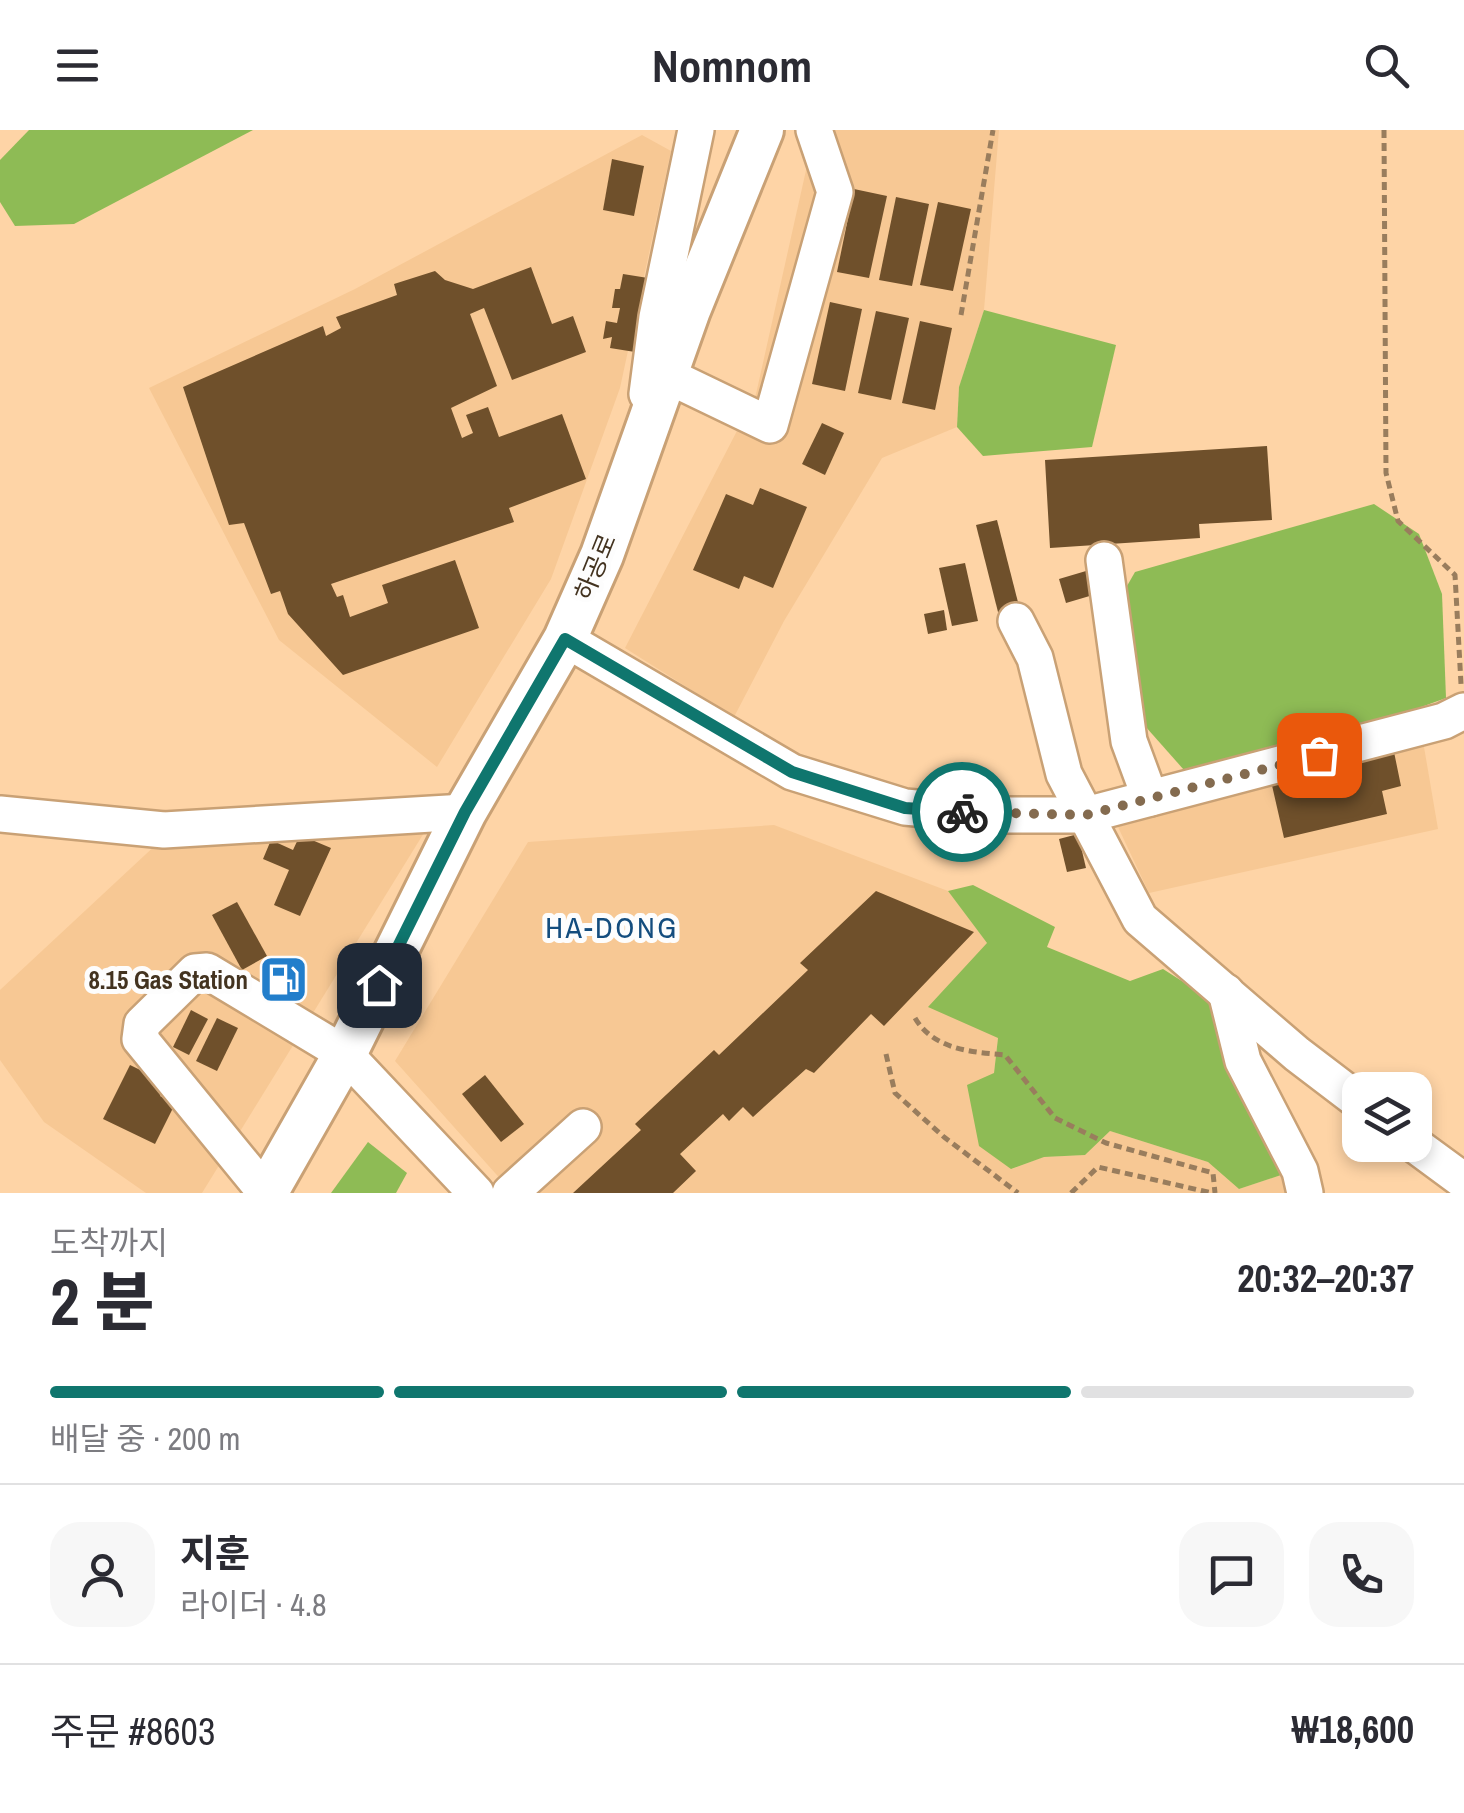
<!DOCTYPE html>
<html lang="ko">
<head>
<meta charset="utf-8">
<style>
	body { margin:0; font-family:"Archivo Narrow","Noto Sans KR",sans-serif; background:#f7f7f7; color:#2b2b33; height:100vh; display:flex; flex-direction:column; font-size:38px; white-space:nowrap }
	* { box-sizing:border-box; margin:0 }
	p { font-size:32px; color:#7c7c81 }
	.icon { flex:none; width:55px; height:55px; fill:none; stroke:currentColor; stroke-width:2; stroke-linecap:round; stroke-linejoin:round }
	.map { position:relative; height:1063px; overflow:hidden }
	.drawer { display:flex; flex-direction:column; background:#fff; flex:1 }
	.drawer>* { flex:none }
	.tools { position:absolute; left:1342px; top:942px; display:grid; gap:20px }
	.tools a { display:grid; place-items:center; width:90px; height:90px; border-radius:20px; background:#fff; box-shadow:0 5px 15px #0003; font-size:50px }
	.pin { position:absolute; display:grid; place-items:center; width:85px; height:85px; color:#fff; margin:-42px; border-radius:20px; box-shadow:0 5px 15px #0006 }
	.courier { position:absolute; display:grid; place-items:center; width:100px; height:100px; margin:-50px; border:8px solid #0f766e; border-radius:50%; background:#fff; color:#222; box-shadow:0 2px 12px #0007 }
	.summary em { font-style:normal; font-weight:800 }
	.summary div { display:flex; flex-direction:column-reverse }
	.summary { display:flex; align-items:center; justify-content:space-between; height:170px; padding:0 50px }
	h1 { font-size:65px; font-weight:800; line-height:75px }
	.bar { display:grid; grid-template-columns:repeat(4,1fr); gap:15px 10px; align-content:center; height:120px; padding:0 50px }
	.bar i { height:12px; border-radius:8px; background:#e1e1e2 }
	.bar .on { background:#0f766e }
	.bar p { grid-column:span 4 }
	.line { display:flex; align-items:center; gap:25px; padding:0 50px; border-top:2px solid #e1e1e2 }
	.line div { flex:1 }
	.round { display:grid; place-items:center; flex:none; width:105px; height:105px; border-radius:30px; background:#f7f7f7 }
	header { display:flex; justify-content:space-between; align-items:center; height:130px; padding:0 50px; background:#fff; font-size:45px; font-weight:800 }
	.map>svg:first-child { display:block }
</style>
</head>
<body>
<header><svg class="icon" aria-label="menu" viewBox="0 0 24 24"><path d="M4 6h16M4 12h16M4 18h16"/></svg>Nomnom<svg class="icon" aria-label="search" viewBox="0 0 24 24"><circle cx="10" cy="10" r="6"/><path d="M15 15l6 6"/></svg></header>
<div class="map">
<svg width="1464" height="1063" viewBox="0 0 1464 1063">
	<rect width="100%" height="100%" fill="#fed4a6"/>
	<!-- built -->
	<g fill="#f7c894">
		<polygon points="815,0 999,0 984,180 959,257 957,297 882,328 784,491 734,587 625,518 756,264"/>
		<polygon points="642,5 671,21 620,258 551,449 437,637 279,510 149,258 355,159"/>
		<polygon points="1423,611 1438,699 1149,763 1118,697"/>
		<polygon points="774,695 948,761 987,813 998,908 994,943 1012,1039 1043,1027 1085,1025 1110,1001 1208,1032 1239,1059 1290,1042 1290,1063 513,1063 395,931 528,712"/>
		<polygon points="427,698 202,1063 146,1063 44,992 0,930 0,860 160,711"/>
	</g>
	<!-- green -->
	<g fill="#8ebb55">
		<polygon points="29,0 253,0 74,94 15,96 0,72 0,30"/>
		<polygon points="984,180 1116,215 1092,317 983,326 957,297 959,257"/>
		<polygon points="1374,374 1419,404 1442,464 1446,568 1347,604 1184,640 1145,596 1123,463 1135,442"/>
		<polygon points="973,755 1055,797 1047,817 1130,851 1163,839 1207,867 1234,935 1290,1042 1239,1059 1208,1032 1110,1001 1085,1025 1044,1027 1011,1039 979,1016 967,955 994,943 998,908 928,877 987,813 948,761"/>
		<polygon points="368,1012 407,1043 396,1063 331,1063"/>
	</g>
	<!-- building -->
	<g fill="#6f502b">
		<polygon points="612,29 644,36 634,86 603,80"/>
		<polygon points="854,59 887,66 869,148 837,142"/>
		<polygon points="896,67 929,74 912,156 879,150"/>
		<polygon points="938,72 971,79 953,161 920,155"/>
		<polygon points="531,137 552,194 573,186 586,222 512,250 484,178 470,184 497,256 451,278 462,308 473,303 466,285 488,277 499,307 562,284 586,349 509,378 514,392 331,454 337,467 343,465 350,487 388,473 382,455 455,430 479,498 343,545 288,484 280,461 271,464 244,393 229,395 183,257 323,196 326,206 341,198 336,187 397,165 394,154 435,141 445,150 473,159"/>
		<polygon points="623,144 648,148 635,222 610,218 612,207 603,209 606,191 617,193 620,178 612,178 615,159 620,159"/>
		<polygon points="830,172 862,179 845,261 812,254"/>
		<polygon points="876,181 909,188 891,270 858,263"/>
		<polygon points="920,191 952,198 935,280 902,273"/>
		<polygon points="822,293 844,303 825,345 802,334"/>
		<polygon points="1267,316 1272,390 1199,394 1200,408 1050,418 1045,330"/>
		<polygon points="760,358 807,377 773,458 744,446 739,459 693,440 726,364 753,375"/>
		<polygon points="997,390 1020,480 999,486 976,395"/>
		<polygon points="965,433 978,491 952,496 939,438"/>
		<polygon points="1086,441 1093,465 1066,473 1059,449"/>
		<polygon points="944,480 947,500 928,504 924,484"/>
		<polygon points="1394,622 1401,656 1382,661 1387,684 1284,708 1271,651"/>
		<polygon points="1078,704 1086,738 1067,742 1059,709"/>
		<polygon points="300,705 331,718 300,786 274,775 289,740 263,729 271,710 293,720"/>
		<polygon points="876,761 974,802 884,896 871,884 814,943 806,939 753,987 743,977 729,991 723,984 680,1024 696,1041 673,1063 573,1063 641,1000 635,994 714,920 719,925 808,840 800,833"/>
		<polygon points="237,772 267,826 242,840 212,785"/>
		<polygon points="191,880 208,889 189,925 173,917"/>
		<polygon points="217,888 238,898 217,941 196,931"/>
		<polygon points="130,935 167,953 160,966 175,974 155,1014 103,989"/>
		<polygon points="485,945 524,994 501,1012 462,964"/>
	</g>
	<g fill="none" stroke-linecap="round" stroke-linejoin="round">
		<defs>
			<g id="minor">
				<polyline points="666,245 770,295 835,62 814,0"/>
				<polyline points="647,264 657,187 696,0"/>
				<polyline points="1104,430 1129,611 1150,668"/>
				<polyline points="1016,491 1035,528 1064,644 1140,789 1297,924 1360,972"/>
				<polyline points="565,509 792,642 905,677 992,685 1086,685 1444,591 1464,581"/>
				<polyline points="0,684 164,700 465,682"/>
				<polyline points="1226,862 1243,931 1300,1041 1305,1063"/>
				<polyline points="1415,1015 1464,1051"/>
				<polyline points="266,1063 140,909 142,894 195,842 207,841 345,924 476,1063"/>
				<polyline points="510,1063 583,997"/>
			</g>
			<polyline id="major" points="266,1063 345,924 465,682 565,509 602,425 689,180 762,0"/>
		</defs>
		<!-- minor casing -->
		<use href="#minor" stroke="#c9a175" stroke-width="40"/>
		<!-- major casing -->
		<use href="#major" stroke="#c9a175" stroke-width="48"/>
		<!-- path -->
		<g stroke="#997d5d" stroke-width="5" stroke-dasharray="8 5" stroke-linecap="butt">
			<polyline points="1384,0 1386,343 1398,391 1455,445 1461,554"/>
			<polyline points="961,185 993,0"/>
			<path d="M 915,888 C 934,920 972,922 1005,925 L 1055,988 L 1106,1013 L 1213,1043 L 1215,1063"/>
			<polyline points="886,924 895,963 944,1007 1018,1063"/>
			<polyline points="1071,1063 1098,1037 1212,1063"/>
		</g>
		<!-- minor -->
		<use href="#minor" stroke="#fff" stroke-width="35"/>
		<!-- major -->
		<use href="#major" stroke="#fff" stroke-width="42"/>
	</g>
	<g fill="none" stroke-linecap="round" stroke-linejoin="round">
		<!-- done -->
		<polyline stroke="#846b4f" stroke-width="10" stroke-dasharray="0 18" points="962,682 1086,685 1319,625"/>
		<!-- route -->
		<polyline stroke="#0f766e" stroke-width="12" points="379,855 465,682 565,509 792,642 905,678 962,682"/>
	</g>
	<!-- icons -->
	<defs>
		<symbol id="fuel-square" viewBox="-11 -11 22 22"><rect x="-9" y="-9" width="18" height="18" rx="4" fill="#227ecb" stroke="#fdfdfd"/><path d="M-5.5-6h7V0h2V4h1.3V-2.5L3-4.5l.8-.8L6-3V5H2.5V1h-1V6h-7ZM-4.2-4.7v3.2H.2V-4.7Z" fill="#fff"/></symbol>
	</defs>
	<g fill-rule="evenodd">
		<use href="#fuel-square" x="256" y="822" width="55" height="55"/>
	</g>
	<g text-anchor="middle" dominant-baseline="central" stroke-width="10" stroke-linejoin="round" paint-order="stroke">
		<!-- street labels -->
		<g font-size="25" fill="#433320" stroke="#fdfdfd">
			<text transform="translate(595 437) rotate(-68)">하공로</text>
		</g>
		<!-- poi labels -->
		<g font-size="25" font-weight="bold" fill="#433320" stroke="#fdfdfd" text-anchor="end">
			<text x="248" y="850">8.15 Gas Station</text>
		</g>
		<!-- quarter labels -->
		<g font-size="30" letter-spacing="2.5" fill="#144d7e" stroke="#fdfdfd">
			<text x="612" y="797">HA-DONG</text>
		</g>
	</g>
</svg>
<div class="tools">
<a><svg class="icon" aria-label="layers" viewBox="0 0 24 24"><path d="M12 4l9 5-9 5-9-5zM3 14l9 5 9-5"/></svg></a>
</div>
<div class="pin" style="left:1319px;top:625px;background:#ea580c"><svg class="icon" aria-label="bag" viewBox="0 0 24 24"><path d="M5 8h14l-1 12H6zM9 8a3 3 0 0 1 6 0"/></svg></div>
<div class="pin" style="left:379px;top:855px;background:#1f2937"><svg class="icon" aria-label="home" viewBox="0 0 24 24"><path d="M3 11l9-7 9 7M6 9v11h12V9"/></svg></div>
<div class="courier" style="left:962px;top:682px"><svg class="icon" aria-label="bike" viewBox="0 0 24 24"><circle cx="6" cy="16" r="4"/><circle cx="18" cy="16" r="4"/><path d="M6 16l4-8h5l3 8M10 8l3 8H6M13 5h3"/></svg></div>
</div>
<section class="drawer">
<div class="summary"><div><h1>2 분</h1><p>도착까지</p></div><em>20:32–20:37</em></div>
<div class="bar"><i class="on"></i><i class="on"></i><i class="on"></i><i></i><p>배달 중 · 200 m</p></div>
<div class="line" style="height:180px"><a class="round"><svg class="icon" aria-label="person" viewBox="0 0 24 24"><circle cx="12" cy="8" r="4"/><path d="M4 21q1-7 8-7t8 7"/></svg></a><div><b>지훈</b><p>라이더 · 4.8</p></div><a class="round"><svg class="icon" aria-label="chat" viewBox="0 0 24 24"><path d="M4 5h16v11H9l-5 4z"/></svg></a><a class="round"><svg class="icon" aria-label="phone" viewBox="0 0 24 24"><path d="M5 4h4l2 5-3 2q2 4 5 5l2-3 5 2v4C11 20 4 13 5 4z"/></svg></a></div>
<div class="line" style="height:130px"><div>주문 #8603</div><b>₩18,600</b></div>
</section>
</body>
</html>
